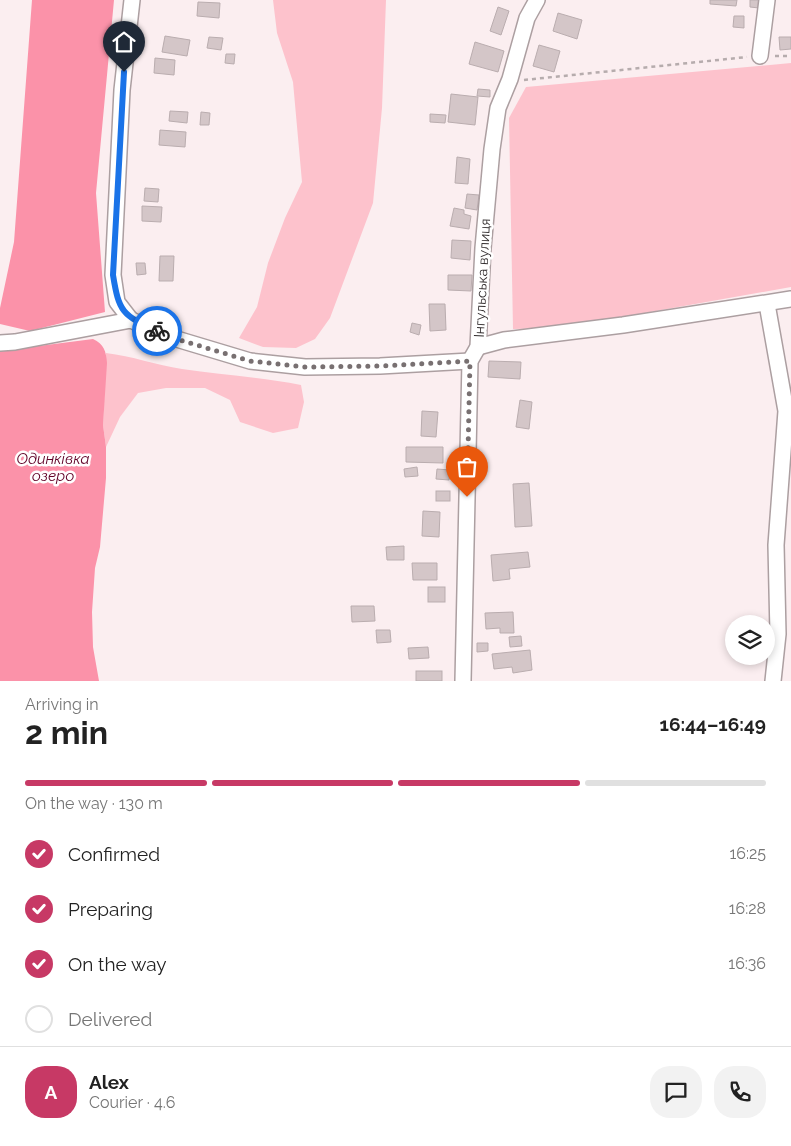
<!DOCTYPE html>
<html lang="en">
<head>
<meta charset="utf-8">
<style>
	body { margin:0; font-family:Raleway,sans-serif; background:#f2f2f2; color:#222; height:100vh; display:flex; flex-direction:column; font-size:19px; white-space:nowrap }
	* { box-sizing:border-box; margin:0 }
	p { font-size:16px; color:#767676 }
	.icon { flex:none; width:28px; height:28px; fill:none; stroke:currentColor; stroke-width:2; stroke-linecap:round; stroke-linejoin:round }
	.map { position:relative; height:681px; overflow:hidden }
	.details { display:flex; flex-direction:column; background:#fff; flex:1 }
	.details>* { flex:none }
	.buttons { position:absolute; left:725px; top:615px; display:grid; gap:10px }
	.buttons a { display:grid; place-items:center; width:50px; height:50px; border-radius:50%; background:#fff; box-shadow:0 2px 8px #0003; font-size:25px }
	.pin { position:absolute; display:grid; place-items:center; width:42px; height:42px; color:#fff; margin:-51px -21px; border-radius:50% 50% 50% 0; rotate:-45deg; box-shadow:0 0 5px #0007 }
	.pin .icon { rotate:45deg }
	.courier { position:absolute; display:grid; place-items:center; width:50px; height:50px; margin:-25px; border:4px solid #1a73e8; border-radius:50%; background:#fff; color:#222; box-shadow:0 1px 6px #0007 }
	.headline em { font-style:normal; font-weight:700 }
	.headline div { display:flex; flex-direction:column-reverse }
	.headline { display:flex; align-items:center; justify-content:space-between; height:85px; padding:0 25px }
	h1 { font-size:32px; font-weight:700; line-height:38px }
	.bar { display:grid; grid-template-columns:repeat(4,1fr); gap:8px 5px; align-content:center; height:60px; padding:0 25px }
	.bar i { height:6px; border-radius:4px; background:#e0e0e0 }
	.bar .on { background:#c73965 }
	.bar p { grid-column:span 4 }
	.line { display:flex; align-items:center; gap:12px; padding:0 25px; border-top:1px solid #e0e0e0 }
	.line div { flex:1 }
	.round { display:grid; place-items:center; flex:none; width:52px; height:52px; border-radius:20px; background:#f2f2f2 }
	ol { padding:0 25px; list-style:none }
	li { display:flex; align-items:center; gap:15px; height:55px }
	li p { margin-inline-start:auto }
	li .icon { padding:5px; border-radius:50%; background:#c73965; color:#fff; stroke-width:4 }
	li:last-child { color:#767676 }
	li i { width:28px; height:28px; border:2px solid #e0e0e0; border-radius:50% }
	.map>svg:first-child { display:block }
</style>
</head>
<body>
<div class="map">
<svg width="791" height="681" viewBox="0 0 791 681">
	<rect width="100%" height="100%" fill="#fbeef0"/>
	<!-- green -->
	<g fill="#fdc2cc">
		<polygon points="273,0 386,0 382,108 373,203 330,318 315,339 296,348 263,347 239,338 257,307 268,263 285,218 302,182 293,82 277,33"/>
		<polygon points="791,63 791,287 560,328 513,329 509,118 526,87"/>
		<path d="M 106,353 C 132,356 156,365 182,369 C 222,375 262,377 301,385 L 304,402 L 298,428 L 273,433 L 240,422 L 230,400 L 205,388 L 166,388 L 138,393 L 120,417 L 106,447 L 103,425 Z"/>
	</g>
	<!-- water -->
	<g fill="#fb92a9">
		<polygon points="32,0 114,0 96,193 105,312 30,331 0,324 0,308 14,242"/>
		<path d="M 93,339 C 104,344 106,351 107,363 L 103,425 L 106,447 L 106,478 L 100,547 L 95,568 L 92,612 L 93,647 L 99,681 L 0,681 L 0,351 Z"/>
	</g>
	<!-- building -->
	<g fill="#d4c6c8" stroke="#baadaf">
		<polygon points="710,0 737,0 736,6 710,4"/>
		<polygon points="750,0 760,0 759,8 750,7"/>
		<polygon points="198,2 220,3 219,18 197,16"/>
		<polygon points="498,7 509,11 501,35 490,31"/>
		<polygon points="558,13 582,20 577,39 553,31"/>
		<polygon points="734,16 744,16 744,28 733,27"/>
		<polygon points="165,36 190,40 187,56 162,52"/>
		<polygon points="209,37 223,38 221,50 207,48"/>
		<polygon points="779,37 791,37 791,49 780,50"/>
		<polygon points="475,42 504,51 498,72 469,64"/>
		<polygon points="539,45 560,51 554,72 533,66"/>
		<polygon points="226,54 235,54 234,64 225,63"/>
		<polygon points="155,58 175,60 174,75 154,73"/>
		<polygon points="478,89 490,90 490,97 477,96"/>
		<polygon points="451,94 478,97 475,125 448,122"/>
		<polygon points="170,111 188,112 187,123 169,121"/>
		<polygon points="201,112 210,113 209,125 200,125"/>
		<polygon points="430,114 446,115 445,123 430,122"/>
		<polygon points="160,130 186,132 185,147 159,145"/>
		<polygon points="457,157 470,159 468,184 455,183"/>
		<polygon points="145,188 159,189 158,202 144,201"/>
		<polygon points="467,194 479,195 477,210 465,208"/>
		<polygon points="142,206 162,207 161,222 142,221"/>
		<polygon points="454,208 464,210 464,214 471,216 469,229 450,226"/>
		<polygon points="452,240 471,241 470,260 451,258"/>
		<polygon points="160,256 174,256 173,281 159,281"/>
		<polygon points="136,263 145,263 146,274 137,275"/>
		<polygon points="448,275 472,275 471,291 448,290"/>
		<polygon points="429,304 445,304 446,330 430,331"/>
		<polygon points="412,323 421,325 419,335 410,332"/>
		<polygon points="489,361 521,362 520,379 488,377"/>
		<polygon points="520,400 532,402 529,429 516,427"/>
		<polygon points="422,411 438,412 436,437 421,436"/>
		<polygon points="406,447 443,447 443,463 406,462"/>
		<polygon points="417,467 418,476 405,477 404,469"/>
		<polygon points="437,469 450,470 449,480 436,479"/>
		<polygon points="529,483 532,526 515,527 513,484"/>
		<rect x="436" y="491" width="14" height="10"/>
		<polygon points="423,511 440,512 439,537 422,536"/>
		<polygon points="404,546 404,560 387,560 386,547"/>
		<polygon points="528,552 530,567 509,569 510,579 493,581 491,555"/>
		<polygon points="412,563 437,563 437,580 413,580"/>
		<rect x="428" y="587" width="17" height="15"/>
		<polygon points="351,606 374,606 375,621 352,622"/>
		<polygon points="513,612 514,633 500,633 500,628 486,629 485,613"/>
		<polygon points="376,630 390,630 391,642 377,643"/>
		<polygon points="521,636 522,646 510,647 509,637"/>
		<polygon points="477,643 488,643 488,651 477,652"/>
		<polygon points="428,647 429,658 409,659 408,648"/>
		<polygon points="530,650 532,670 513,673 512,667 494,669 492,654"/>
		<rect x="416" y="671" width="26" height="10"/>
	</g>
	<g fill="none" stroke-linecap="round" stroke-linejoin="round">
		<defs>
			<g id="minor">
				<polyline points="760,56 767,0"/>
				<polyline points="767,304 786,411 776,545 778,634 773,681"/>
				<polyline points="131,320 117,302 113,275 122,90 132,0"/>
				<polyline points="0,343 15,342 131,320 170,337 250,361 305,367 380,366 470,361"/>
				<polyline points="478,347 504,340 623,325 791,299"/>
				<polyline points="463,681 470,361 478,347 483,248 492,149 498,108 510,79 527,18 537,0"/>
			</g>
		</defs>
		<!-- minor casing -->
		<use href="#minor" stroke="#ac9fa1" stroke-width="18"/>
		<!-- path -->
		<g stroke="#b6acad" stroke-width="2.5" stroke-dasharray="4 4" stroke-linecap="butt">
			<polyline points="775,56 791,56"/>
			<polyline points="524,80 747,57"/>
		</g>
		<!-- minor -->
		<use href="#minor" stroke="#fff" stroke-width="15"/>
	</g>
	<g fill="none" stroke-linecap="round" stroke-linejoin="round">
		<!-- done -->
		<polyline stroke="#787071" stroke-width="5" stroke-dasharray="0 9" points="157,331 170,337 250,361 305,367 380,366 470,361 467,497"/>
		<!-- route -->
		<path stroke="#1a73e8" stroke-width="6" d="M 124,72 L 113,275 C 119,312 122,315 157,331"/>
	</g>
	<g text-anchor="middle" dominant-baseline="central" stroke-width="5" stroke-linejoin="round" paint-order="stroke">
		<!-- street labels -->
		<g font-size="14" fill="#312c2d" stroke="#fff">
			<text transform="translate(482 278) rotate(-87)">Інгульська вулиця</text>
		</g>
		<!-- water labels -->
		<g font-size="15" font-style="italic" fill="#600026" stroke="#fff">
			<text x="53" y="459">Одинківка<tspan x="53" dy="17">озеро</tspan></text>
		</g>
	</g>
</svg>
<div class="buttons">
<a><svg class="icon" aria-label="layers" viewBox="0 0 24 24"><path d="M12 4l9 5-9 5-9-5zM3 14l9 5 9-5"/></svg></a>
</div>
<div class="pin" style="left:467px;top:497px;background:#ea580c"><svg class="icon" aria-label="bag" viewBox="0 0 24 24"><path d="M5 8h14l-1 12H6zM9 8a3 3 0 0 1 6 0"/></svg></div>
<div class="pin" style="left:124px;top:72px;background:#1f2937"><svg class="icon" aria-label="home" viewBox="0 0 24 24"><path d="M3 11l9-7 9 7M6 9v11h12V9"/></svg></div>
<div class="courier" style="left:157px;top:331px"><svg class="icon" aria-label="bike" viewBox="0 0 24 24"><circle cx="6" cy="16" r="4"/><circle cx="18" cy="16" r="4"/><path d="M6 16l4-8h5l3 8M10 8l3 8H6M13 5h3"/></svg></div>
</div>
<section class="details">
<div class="headline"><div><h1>2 min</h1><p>Arriving in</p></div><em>16:44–16:49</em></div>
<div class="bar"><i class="on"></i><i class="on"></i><i class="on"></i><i></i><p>On the way · 130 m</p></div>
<ol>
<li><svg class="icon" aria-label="check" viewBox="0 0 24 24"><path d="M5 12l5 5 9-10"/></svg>Confirmed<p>16:25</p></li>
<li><svg class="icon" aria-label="check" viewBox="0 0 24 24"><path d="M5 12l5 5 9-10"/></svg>Preparing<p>16:28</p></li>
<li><svg class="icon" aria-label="check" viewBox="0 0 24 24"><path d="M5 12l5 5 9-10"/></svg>On the way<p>16:36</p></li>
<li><i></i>Delivered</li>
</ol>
<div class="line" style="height:90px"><b class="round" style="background:#c73965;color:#fff">A</b><div><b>Alex</b><p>Courier · 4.6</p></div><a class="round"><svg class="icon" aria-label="chat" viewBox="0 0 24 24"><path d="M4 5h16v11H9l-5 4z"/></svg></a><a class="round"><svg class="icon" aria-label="phone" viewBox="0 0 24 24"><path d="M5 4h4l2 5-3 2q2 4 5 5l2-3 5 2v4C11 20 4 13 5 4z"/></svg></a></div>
</section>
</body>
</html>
